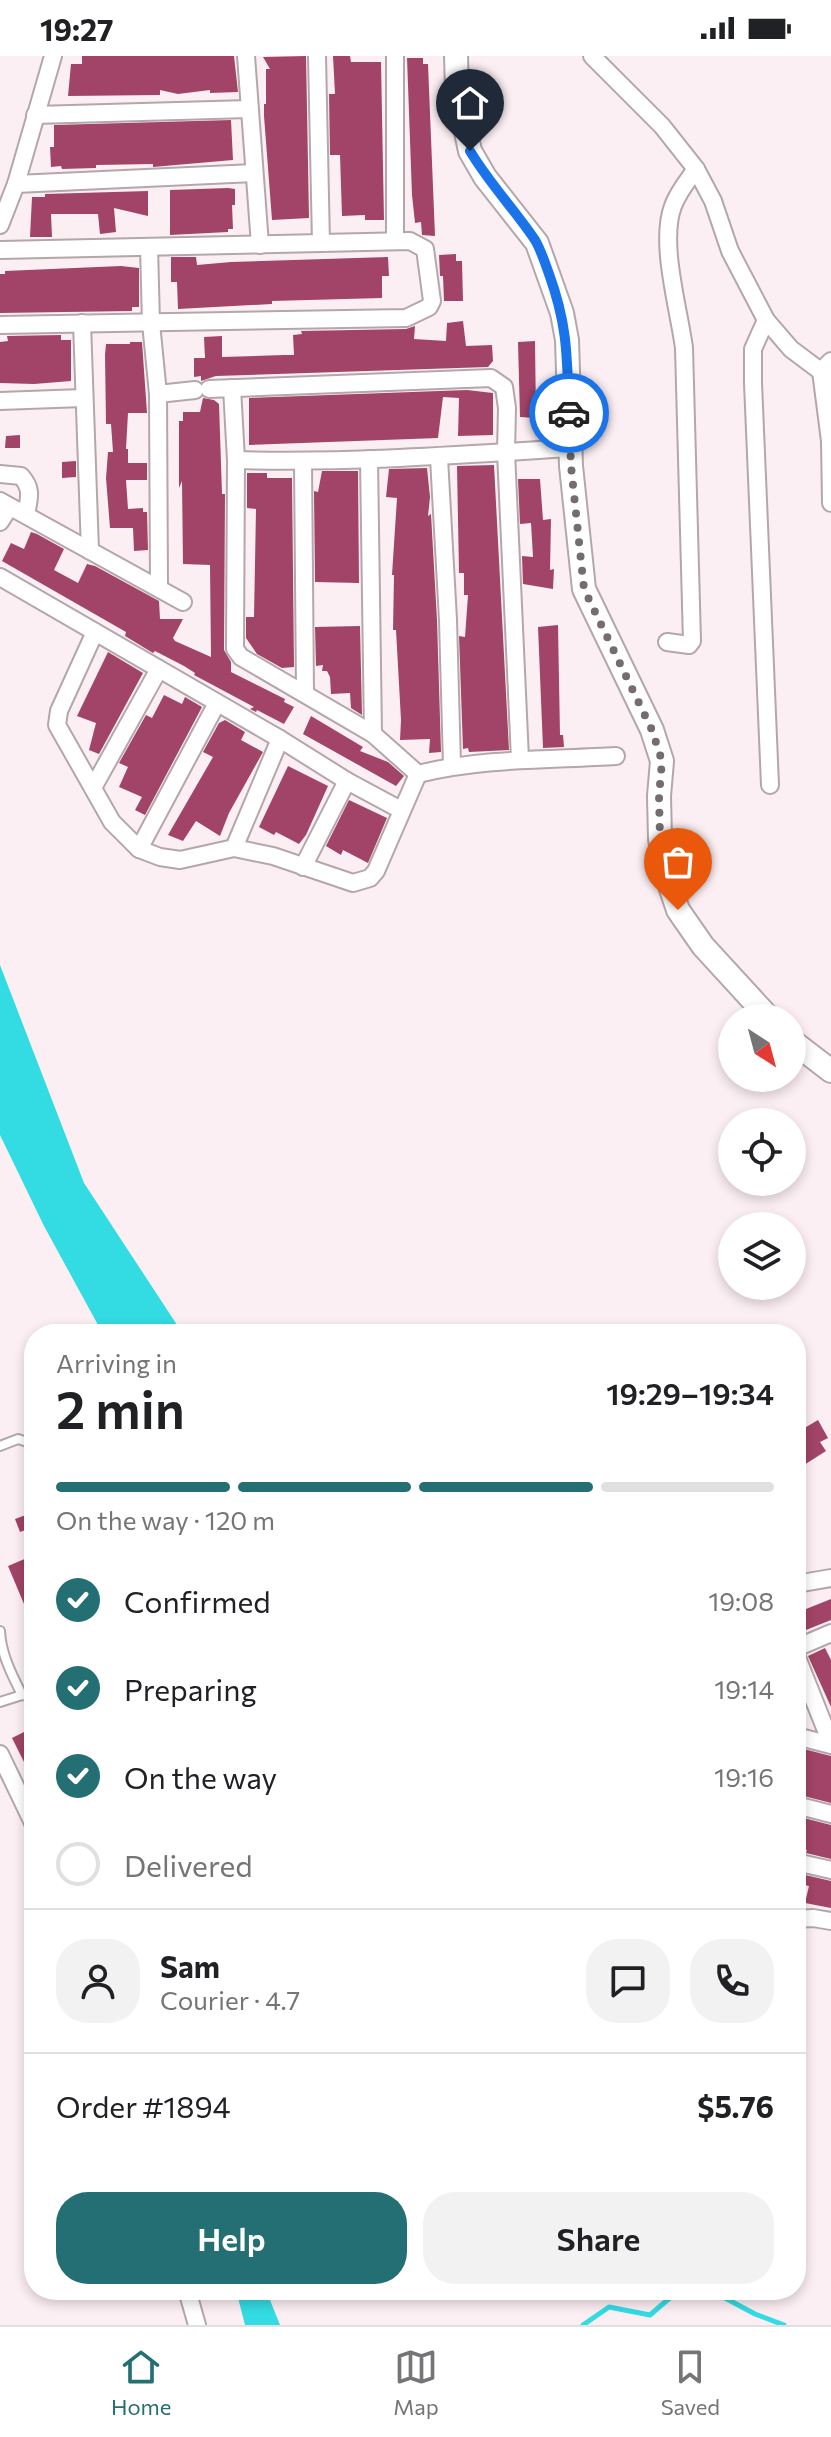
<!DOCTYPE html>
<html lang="en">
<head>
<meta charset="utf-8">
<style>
	body { margin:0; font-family:Commissioner,sans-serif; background:#f2f2f2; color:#202124; height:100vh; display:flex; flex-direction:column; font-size:30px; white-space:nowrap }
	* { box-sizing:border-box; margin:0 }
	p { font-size:26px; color:#757577 }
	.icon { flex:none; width:44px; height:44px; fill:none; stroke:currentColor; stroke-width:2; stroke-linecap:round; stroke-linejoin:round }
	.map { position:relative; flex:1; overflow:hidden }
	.panel { position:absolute; left:24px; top:1268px; width:782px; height:976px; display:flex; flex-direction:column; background:#fff; border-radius:32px; box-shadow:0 4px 12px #0003 }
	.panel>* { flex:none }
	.needle { width:52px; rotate:144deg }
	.fabs { position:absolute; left:718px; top:948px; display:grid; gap:16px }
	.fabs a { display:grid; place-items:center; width:88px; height:88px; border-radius:50%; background:#fff; box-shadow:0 4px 12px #0003; font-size:40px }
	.pin { position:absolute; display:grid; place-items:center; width:68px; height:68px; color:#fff; margin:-82px -34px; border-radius:50% 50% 50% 0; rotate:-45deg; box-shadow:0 0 8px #0007 }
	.pin .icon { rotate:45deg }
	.courier { position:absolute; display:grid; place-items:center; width:80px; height:80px; margin:-40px; border:6px solid #1a73e8; border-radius:50%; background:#fff; color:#222; box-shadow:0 2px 10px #0007 }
	.summary em { font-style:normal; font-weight:600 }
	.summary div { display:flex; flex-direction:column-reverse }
	.summary { display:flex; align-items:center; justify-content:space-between; height:136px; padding:0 32px }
	h1 { font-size:52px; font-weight:600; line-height:60px }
	.bar { display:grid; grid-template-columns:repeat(4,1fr); gap:12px 8px; align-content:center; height:96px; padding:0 32px }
	.bar i { height:10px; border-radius:6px; background:#e0e0e0 }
	.bar .on { background:#246f73 }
	.bar p { grid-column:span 4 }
	.line { display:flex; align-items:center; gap:20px; padding:0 32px; border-top:2px solid #e0e0e0 }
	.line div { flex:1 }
	.round { display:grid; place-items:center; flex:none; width:84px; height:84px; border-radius:32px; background:#f2f2f2 }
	ol { padding:0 32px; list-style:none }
	li { display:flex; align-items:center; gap:24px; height:88px }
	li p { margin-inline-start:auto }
	li .icon { padding:8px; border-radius:50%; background:#246f73; color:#fff; stroke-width:4 }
	li:last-child { color:#757577 }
	li i { width:44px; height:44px; border:4px solid #e0e0e0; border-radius:50% }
	.button { display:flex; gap:16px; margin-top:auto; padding:16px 32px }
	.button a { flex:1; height:92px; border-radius:32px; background:#246f73; color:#fff; font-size:32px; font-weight:600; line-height:92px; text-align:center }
	.button a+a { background:#f2f2f2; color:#202124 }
	.status { display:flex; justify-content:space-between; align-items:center; height:56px; padding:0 40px; background:#fff; direction:ltr }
	.status svg { height:22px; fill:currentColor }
	.dock { display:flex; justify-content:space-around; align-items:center; height:112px; border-top:2px solid #e0e0e0; background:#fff; font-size:22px; color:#757577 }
	.dock a { display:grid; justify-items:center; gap:4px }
	.dock .on { color:#246f73 }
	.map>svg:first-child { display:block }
</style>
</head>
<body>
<div class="status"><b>19:27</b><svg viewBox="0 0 49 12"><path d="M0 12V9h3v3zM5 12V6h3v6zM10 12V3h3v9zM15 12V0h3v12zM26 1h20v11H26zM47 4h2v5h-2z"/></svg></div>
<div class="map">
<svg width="831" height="2269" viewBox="0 0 831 2269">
	<rect width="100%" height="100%" fill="#fceff3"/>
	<!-- water -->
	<g fill="#33dbe3">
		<polygon points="0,909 84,1127 183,1278 103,1278 44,1170 0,1079"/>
		<polygon points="236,2234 266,2234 280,2269 245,2269"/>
	</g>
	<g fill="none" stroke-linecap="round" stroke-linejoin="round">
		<!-- stream -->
		<g stroke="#33dbe3" stroke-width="5">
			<polyline points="710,2234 755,2258 784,2269"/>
			<polyline points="583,2269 609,2251 650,2259 679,2234"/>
		</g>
	</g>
	<!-- building -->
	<g fill="#a24467">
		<polygon points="82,0 234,0 238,36 210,37 210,34 178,38 160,34 160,39 68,40 71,8 82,8"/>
		<polygon points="306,0 309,162 272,164 264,60 264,48 266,48 266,13 270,13 263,1"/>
		<polygon points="333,0 350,0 351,6 381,6 384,164 365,164 365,159 342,160 340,99 330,99 329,38 335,38"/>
		<polygon points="407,2 423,2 423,8 428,8 435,180 422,179 421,166 415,167 412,139"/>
		<polygon points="231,64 233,104 153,111 153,108 96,109 96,112 62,113 61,110 51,111 50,91 54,91 54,69"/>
		<polygon points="228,132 235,133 235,149 232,149 233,173 228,173 228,176 170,179 170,134"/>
		<polygon points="148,135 148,160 114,152 116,176 100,178 98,158 51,158 52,181 30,181 32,141 45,141 45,138"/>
		<polygon points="456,198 456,205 462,205 463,245 444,245 443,220 440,220 439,199"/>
		<polygon points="171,201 196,201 197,209 231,206 388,201 389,220 382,220 382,242 272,245 272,248 178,253 177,226 171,226"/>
		<polygon points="121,210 139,212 139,251 132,251 132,255 0,257 0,218 5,218 5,215"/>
		<polygon points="463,265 466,290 492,289 493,305 488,311 216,320 201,325 201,320 194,321 194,302 205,302 204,281 222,280 222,301 284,299 294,299 293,279 302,278 301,275 406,273 415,270 414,283 446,285 447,267"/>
		<polygon points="61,279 61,284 71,284 71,325 34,328 0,327 0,286 8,285 7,280"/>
		<polygon points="535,285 536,362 520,361 518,286"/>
		<polygon points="130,286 142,286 147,357 128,357 126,393 128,393 128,407 147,407 147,424 126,424 128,453 143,452 143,456 147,456 148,494 134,495 133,472 110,472 106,422 108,396 113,396 111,368 106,368 105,299 106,288 130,288"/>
		<polygon points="467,334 493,337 493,379 458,380 459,342 443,341 438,382 249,389 249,342"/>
		<polygon points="203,342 214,344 219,348 222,438 225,438 224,594 231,606 231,616 285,643 284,646 294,651 284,668 257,654 256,656 250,653 254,651 194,619 195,617 184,610 155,595 153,597 125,580 126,576 2,505 11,487 24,493 31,476 37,478 64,493 54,514 78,527 87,508 95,510 159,545 160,563 183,563 173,582 175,585 211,601 210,509 183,508 182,425 179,432 179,365 183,365 183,356 200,356"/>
		<polygon points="20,379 20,392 5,392 6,380"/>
		<polygon points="76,405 76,421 62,422 62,406"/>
		<polygon points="494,409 509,694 469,696 468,692 463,693 459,580 465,581 468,539 464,539 464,517 459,517 457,410"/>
		<polygon points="427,412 430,441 428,460 431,458 437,564 441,696 429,697 430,683 400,684 401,664 396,574 393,574 394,519 392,519 397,442 386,441 389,413"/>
		<polygon points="322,415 358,415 359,527 315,526 314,435 318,436"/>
		<polygon points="247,417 267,417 267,422 292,422 294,611 282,612 257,598 246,582 246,561 254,561 256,453 247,452"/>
		<polygon points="518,423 540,423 543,464 551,463 550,514 554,513 553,533 523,528 522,500 533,501 531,467 520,468"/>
		<polygon points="558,569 560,679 563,679 564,691 543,692 538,571"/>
		<polygon points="360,570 362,659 351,652 350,637 331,638 330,621 327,615 322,615 323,609 316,610 315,571"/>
		<polygon points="108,596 143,617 99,698 89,694 96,667 77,660"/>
		<polygon points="164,639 182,648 185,641 202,651 145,759 135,754 142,741 119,731 128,711 119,707 146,659 152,662"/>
		<polygon points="311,660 363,691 360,695 388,706 404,720 396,730 303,678"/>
		<polygon points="225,664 245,676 241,684 263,696 229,757 220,780 196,765 183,785 168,779 213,701 203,696 219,667"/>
		<polygon points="288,710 328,730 306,779 299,788 276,776 274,779 259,771"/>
		<polygon points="349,744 387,762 368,807 343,794 341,799 326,790"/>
		<polygon points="818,1364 828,1382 820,1386 826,1395 804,1409 796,1396 796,1377"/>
		<polygon points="34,1456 34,1471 20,1476 15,1463"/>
		<polygon points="34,1499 34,1544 24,1548 8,1510"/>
		<polygon points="831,1543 831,1564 796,1578 796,1557"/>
		<polygon points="825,1592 831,1604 831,1651 808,1600"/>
		<polygon points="34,1671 34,1726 12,1682"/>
		<polygon points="796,1691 831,1700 831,1747 796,1738"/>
		<polygon points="796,1760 831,1769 831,1803 806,1797 807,1794 796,1791"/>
		<polygon points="801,1818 831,1825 831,1852 805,1847 809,1830 799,1828"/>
	</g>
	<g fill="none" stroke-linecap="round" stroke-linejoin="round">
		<defs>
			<g id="lane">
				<polyline points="0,1390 18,1383 34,1388"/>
				<path d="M 0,1575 C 1,1598 12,1619 22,1639"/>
				<polyline points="0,1646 22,1639 34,1641"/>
			</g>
			<g id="street">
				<polyline points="246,0 260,189"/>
				<polyline points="317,0 321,187"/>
				<polyline points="395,0 395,184"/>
				<polyline points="592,0 662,70 696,113 713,145 730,195 766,264 791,293 831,323"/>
				<polyline points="35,59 249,53"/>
				<polyline points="16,128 254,117"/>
				<polyline points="0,169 16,128 53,0"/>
				<polyline points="149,191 151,267 158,338 159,532"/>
				<polyline points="0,194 410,185 425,193 432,245 429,251 406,262 0,269"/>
				<polyline points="766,264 753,293 753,327 770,729"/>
				<polyline points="82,267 90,495"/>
				<polyline points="831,305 821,315 830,385 831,447"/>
				<polyline points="232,332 236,404 235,593 241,601 373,678 418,718"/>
				<polyline points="209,333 491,322 504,331 507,352 506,396 520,703"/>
				<polyline points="158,338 195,334"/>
				<polyline points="0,345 83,342"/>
				<polyline points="439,402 448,564 452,709"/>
				<polyline points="369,403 373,678"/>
				<path d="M 236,404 C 348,407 458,399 570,392"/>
				<polyline points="303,406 305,637"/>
				<path d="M 0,418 L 21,420 C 33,433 29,443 26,458"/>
				<polyline points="0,445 183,546"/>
				<polyline points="0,466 9,452"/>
				<polyline points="0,521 280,683 347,725 401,754"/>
				<polyline points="95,576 59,655 57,669 112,766 139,793 160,801 180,804 234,792 273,800 353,827 370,822 376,815 418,718"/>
				<path d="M 667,586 L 689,589 L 692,585 L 684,292 C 679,253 659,187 673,150 C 678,136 688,124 696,113"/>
				<path d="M 418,718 C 483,702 549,704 616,700"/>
				<polyline points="94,730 159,613"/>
				<polyline points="234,792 280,683"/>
				<polyline points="139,793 217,647"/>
				<polyline points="303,811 347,725"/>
				<polyline points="796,1528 831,1522"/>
				<polyline points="796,1592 831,1577"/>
				<polyline points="796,1599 831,1687"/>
				<polyline points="796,1680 831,1689"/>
				<polyline points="0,1698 34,1769"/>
				<polyline points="796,1749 831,1758"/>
				<polyline points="796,1806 831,1814"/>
				<polyline points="796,1863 813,1862 831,1865"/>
				<polyline points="187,2234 197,2269"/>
			</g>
			<g id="secondary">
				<polyline points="456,0 457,33 470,95 485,121 537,187 562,257 567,284 571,410 584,533 652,674 662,705 659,740 660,783 666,818 678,854 703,890 769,962"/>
				<polyline points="792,985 831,1015"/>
			</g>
		</defs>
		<!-- lane casing -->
		<use href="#lane" stroke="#b3a7aa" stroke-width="12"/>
		<!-- street casing -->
		<use href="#street" stroke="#b3a7aa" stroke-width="20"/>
		<!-- secondary casing -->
		<use href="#secondary" stroke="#b3a7aa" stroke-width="26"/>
		<!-- lane -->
		<use href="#lane" stroke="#fff" stroke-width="8"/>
		<!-- street -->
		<use href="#street" stroke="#fff" stroke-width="16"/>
		<!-- secondary -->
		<use href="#secondary" stroke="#fff" stroke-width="22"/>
	</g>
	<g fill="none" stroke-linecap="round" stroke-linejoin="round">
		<!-- done -->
		<polyline stroke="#746c6e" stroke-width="8" stroke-dasharray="0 14.4" points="569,357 571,410 584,533 652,674 662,705 659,740 660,783 666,818 678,854"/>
		<!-- route -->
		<path stroke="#1a73e8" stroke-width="10" d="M 470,95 C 489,127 515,154 535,184 C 541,194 545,207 549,218 C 568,270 567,302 569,357"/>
	</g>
</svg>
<div class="fabs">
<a><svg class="needle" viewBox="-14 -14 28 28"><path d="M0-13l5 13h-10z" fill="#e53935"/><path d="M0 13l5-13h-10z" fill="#757577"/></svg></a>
<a><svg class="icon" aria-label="locate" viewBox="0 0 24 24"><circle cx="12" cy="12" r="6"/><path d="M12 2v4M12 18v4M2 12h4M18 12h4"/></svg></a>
<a><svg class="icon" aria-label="layers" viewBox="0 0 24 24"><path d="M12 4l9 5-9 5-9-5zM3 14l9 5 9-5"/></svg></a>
</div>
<div class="pin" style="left:678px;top:854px;background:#ea580c"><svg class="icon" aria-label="bag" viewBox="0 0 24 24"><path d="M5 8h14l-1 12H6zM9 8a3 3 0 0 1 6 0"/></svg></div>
<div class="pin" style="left:470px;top:95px;background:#1f2937"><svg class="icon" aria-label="home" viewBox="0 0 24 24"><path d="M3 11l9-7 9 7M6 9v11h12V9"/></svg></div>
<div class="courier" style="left:569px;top:357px"><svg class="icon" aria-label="car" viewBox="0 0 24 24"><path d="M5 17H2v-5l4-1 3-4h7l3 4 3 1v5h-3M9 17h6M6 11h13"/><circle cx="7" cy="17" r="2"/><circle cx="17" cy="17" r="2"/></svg></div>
<section class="panel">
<div class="summary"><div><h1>2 min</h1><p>Arriving in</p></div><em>19:29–19:34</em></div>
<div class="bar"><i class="on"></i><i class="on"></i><i class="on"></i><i></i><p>On the way · 120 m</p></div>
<ol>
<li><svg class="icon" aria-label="check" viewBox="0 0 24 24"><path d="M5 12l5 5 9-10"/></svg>Confirmed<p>19:08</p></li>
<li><svg class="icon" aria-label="check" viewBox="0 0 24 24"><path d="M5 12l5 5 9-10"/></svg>Preparing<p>19:14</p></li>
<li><svg class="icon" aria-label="check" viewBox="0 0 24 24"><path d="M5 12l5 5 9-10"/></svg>On the way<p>19:16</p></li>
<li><i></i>Delivered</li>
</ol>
<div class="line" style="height:144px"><a class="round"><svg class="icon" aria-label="person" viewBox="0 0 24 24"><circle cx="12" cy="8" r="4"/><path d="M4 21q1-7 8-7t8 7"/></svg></a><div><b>Sam</b><p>Courier · 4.7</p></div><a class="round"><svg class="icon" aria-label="chat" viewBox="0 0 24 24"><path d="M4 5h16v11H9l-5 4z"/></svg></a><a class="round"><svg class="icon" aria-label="phone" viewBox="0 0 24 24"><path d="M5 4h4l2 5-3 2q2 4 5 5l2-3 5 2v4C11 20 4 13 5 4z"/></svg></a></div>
<div class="line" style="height:104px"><div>Order #1894</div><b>$5.76</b></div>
<div class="button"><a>Help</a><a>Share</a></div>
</section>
</div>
<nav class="dock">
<a class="on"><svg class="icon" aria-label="home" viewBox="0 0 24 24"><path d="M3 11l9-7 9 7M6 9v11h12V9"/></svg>Home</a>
<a><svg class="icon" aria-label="map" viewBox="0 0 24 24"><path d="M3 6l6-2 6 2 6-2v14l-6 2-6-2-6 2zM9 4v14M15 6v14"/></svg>Map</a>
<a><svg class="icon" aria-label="saved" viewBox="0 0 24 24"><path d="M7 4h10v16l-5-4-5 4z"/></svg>Saved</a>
</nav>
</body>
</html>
